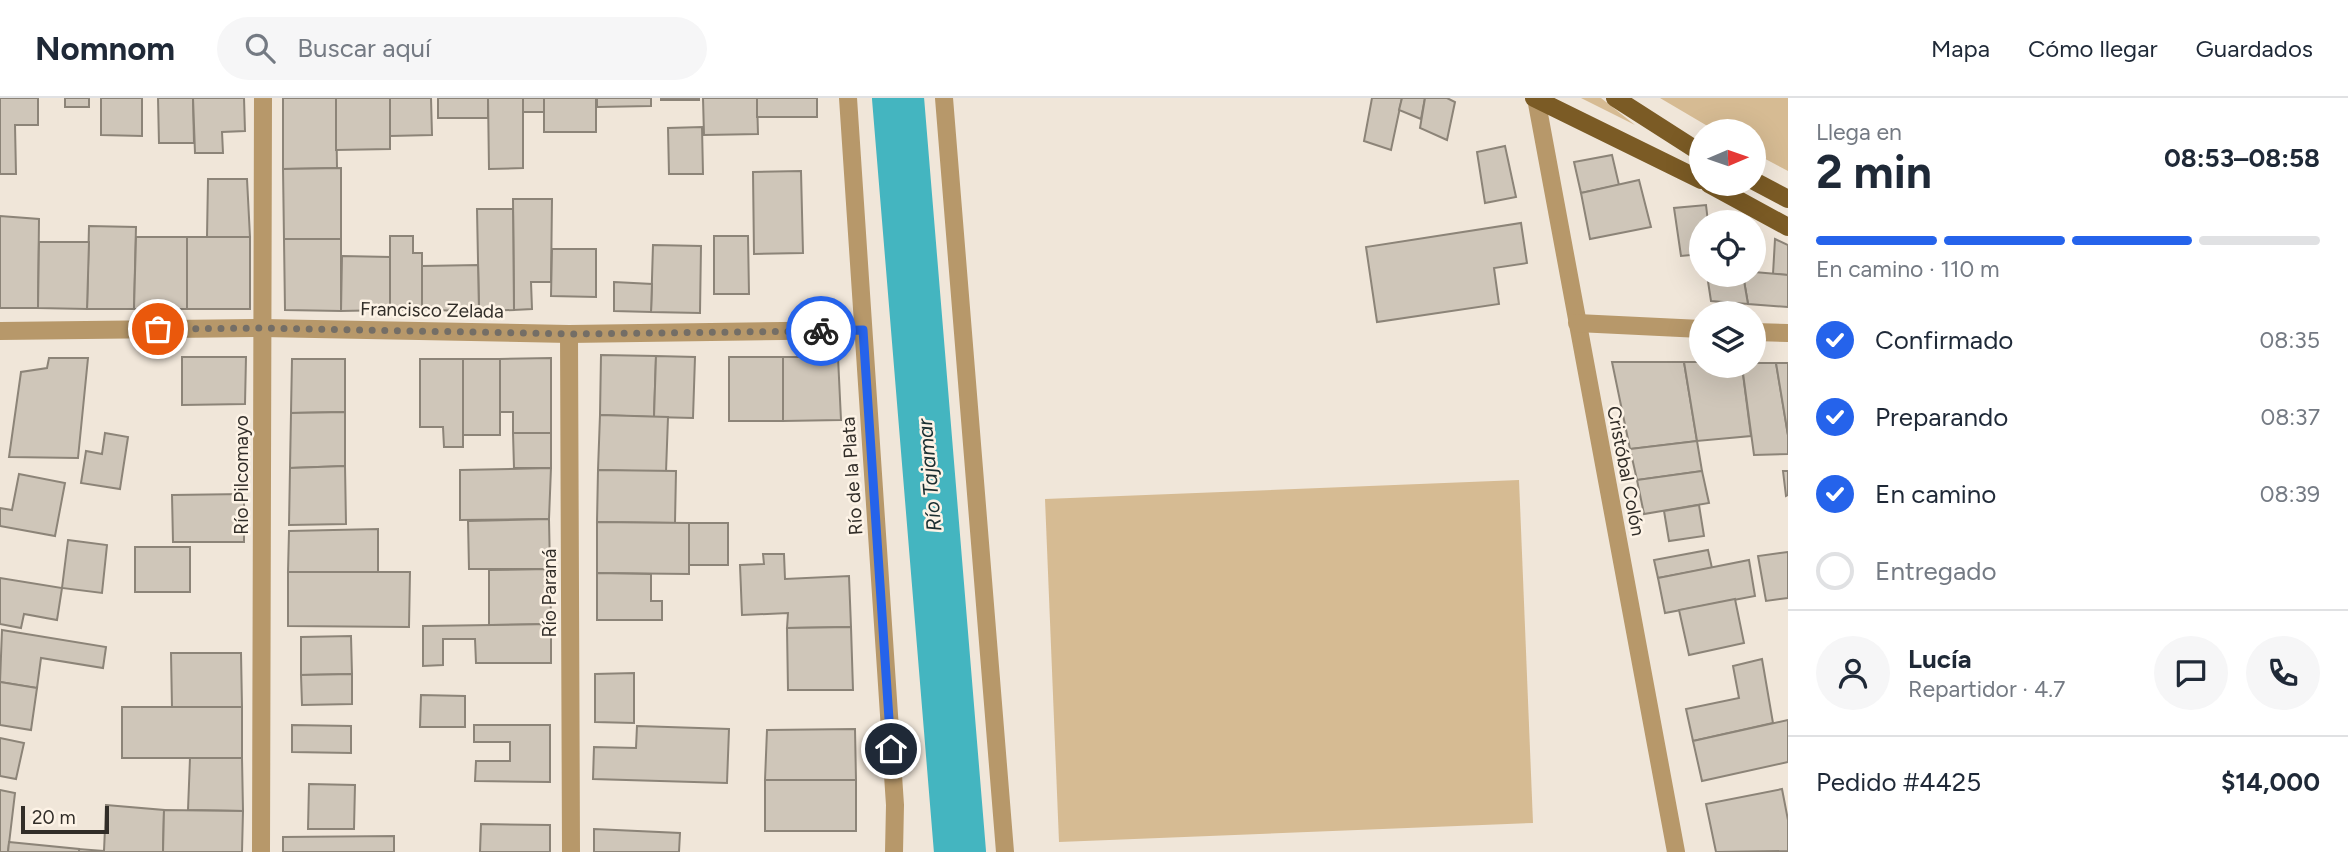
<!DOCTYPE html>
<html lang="es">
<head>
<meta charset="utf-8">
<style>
	body { margin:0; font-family:Figtree,sans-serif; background:#f6f6f7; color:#1f2937; height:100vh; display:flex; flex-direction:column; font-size:26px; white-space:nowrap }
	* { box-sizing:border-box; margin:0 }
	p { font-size:23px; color:#747a83 }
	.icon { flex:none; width:38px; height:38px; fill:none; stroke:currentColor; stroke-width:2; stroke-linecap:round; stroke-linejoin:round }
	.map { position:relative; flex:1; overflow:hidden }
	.details { display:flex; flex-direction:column; background:#fff; width:560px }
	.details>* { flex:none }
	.needle { width:46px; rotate:88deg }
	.fabs { position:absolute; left:1689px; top:21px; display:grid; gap:14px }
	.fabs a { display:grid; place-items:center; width:77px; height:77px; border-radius:50%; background:#fff; box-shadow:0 7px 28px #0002; font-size:35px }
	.scale { position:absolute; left:21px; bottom:18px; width:88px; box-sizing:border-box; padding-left:7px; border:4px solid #312d28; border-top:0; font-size:19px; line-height:24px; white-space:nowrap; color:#312d28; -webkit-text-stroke:5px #fdf3e6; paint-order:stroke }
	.pin { position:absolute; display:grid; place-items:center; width:60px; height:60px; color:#fff; margin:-30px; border:4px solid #fff; border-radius:50%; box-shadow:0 2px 7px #0007 }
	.courier { position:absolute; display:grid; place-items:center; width:70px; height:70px; margin:-35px; border:5px solid #2563eb; border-radius:50%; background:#fff; color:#222; box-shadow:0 2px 9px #0007 }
	.summary em { font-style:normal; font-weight:700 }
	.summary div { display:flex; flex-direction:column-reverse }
	.summary { display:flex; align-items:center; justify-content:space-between; height:119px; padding:0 28px }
	h1 { font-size:46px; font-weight:700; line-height:52px }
	.bar { display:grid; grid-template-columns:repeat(4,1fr); gap:10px 7px; align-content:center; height:84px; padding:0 28px }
	.bar i { height:9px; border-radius:5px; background:#e0e1e3 }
	.bar .selected { background:#2563eb }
	.bar p { grid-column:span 4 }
	.line { display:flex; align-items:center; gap:18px; padding:0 28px; border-top:2px solid #e0e1e3 }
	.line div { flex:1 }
	.round { display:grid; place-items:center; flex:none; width:74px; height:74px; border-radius:37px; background:#f6f6f7 }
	ol { padding:0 28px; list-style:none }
	li { display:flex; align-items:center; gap:21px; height:77px }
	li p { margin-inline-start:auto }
	li .icon { padding:7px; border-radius:50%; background:#2563eb; color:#fff; stroke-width:4 }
	li:last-child { color:#747a83 }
	li i { width:38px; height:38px; border:4px solid #e0e1e3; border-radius:50% }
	header { display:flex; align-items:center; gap:42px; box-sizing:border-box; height:98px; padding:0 35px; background:#fff; border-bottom:2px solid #e0e1e3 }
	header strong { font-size:33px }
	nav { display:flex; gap:38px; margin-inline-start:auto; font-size:24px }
	.search { width:490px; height:63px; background:#f6f6f7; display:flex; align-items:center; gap:18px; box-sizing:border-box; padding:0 24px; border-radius:38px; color:#747a83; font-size:26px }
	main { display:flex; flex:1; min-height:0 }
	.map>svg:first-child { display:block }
</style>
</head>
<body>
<header>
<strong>Nomnom</strong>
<div class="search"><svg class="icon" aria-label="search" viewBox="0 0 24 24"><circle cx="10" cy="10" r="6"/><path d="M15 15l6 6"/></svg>Buscar aquí</div>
<nav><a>Mapa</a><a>Cómo llegar</a><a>Guardados</a></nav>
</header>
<main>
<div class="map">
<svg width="1788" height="754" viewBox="0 0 1788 754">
	<rect width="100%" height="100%" fill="#f0e6d9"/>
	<!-- green -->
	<g fill="#d6bb93">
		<polygon points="1581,0 1601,0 1635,27"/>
		<polygon points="1660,0 1788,0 1788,73 1754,55 1754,33 1716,33"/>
		<polygon points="1519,382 1533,725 1059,744 1045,401"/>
	</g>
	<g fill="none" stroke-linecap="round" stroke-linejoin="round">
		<!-- river -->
		<polyline stroke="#44b5c0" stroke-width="52" points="898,0 960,754"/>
	</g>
	<!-- building -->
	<g fill="#cfc6b9" stroke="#8c8478" stroke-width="2">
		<polygon points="0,0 38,0 38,27 15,27 16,76 0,76"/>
		<rect x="65" y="0" width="24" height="9"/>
		<polygon points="101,0 142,0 142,38 101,37"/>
		<polygon points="158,0 193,0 194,45 159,45"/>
		<polygon points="193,0 244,0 245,33 222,34 223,55 195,55"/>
		<polygon points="283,0 336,0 337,70 283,71"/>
		<polygon points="336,0 390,0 390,51 336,52"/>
		<polygon points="390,0 431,0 432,37 390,38"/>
		<rect x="438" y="0" width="50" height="20"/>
		<polygon points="488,0 523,0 523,70 489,71"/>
		<rect x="523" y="0" width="21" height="14"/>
		<rect x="544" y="0" width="52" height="34"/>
		<polygon points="597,0 651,0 651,8 597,9"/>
		<rect x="661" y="0" width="38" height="2"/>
		<polygon points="703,0 757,0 758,36 704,37"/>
		<rect x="757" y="0" width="60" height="19"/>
		<polygon points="1372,0 1402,0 1391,52 1364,43"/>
		<polygon points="1402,0 1425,0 1421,21 1399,12"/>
		<polygon points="1425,0 1447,0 1455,4 1447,42 1420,30"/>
		<polygon points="702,29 703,76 669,76 668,30"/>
		<polygon points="1505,48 1516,99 1485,105 1477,54"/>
		<polygon points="1612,57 1619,87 1581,95 1574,64"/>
		<polygon points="341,70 341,141 284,141 283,71"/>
		<polygon points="801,73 803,155 754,156 753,74"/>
		<polygon points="208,81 247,81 250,139 207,139"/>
		<polygon points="1639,82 1651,129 1590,141 1581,95"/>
		<polygon points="513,101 552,101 551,184 531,184 532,211 514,212"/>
		<polygon points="1706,107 1708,124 1701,124 1701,156 1681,158 1674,110"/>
		<polygon points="477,111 513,111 514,212 479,213"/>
		<polygon points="0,118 39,121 38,210 0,210"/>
		<polygon points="1521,125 1527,165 1494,170 1499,206 1377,224 1366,149"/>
		<polygon points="89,128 136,129 134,211 87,211"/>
		<polygon points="390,138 413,138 413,155 422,155 422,212 390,212"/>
		<polygon points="714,138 748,138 749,196 714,196"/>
		<polygon points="136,139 187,139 187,211 134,211"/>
		<rect x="187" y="139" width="63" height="72"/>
		<polygon points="284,141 341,141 341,213 285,212"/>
		<polygon points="1775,141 1788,147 1788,177 1773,176"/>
		<polygon points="39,144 89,144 87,211 38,210"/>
		<polygon points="653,147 701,148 700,215 651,214"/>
		<polygon points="552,151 596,151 596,199 551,198"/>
		<polygon points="342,158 390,159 390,212 341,213"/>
		<polygon points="478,167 479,213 422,212 422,168"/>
		<polygon points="1754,174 1788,177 1788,209 1748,206 1743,177 1754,177"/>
		<polygon points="1707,177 1743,177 1748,206 1711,203"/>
		<polygon points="614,184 652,186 651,214 614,213"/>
		<polygon points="601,257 656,258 654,319 600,317"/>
		<polygon points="656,258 695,259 693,320 654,319"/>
		<polygon points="182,259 246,259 245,306 182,307"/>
		<rect x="729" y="259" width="54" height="64"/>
		<polygon points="783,259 838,259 841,322 783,323"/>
		<polygon points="49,260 88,260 78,360 9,359 21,274 47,270"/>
		<polygon points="551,260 551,335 513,335 513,314 500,314 500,261"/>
		<polygon points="292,261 345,261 345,314 291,315"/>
		<polygon points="420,261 463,261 463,349 444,349 443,329 420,329"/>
		<rect x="463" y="261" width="37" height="76"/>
		<polygon points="1612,264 1684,264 1697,343 1630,351"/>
		<polygon points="1684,264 1701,264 1701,268 1742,268 1751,338 1697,343"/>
		<polygon points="1754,265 1776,265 1788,337 1788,356 1754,357 1742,268 1754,268"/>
		<polygon points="1776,265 1788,265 1788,337"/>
		<polygon points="345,314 345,368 290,370 291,315"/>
		<polygon points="600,317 668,319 666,374 598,372"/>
		<polygon points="105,335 128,339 120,391 81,385 86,353 102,356"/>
		<polygon points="513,335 551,335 551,370 514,370"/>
		<polygon points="1697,343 1702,373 1637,382 1630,351"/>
		<polygon points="345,368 346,426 289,427 290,370"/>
		<polygon points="551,370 549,421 460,422 460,372"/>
		<polygon points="598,372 676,373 675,425 597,424"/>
		<polygon points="1702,373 1709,405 1644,416 1637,382"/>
		<polygon points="1783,373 1788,373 1788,397 1786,398"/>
		<polygon points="19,376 65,385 55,438 0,428 0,410 12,412"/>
		<polygon points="244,396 244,444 173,444 172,397"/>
		<polygon points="1699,407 1704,438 1669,443 1664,413"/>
		<polygon points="549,421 550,471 469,471 468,423"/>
		<polygon points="597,424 689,425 689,476 597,475"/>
		<rect x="689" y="425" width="39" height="42"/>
		<polygon points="378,431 378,474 288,474 289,433"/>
		<polygon points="68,442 107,447 102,495 62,490"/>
		<rect x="135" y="449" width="55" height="45"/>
		<polygon points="1708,452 1712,470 1658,480 1654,462"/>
		<polygon points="1788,454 1788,500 1766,503 1758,458"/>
		<polygon points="763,456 784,456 785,481 849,478 851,529 787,530 788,515 742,517 740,467 764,466"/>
		<polygon points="1749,462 1755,498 1665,515 1658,480"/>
		<polygon points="550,471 551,526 489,527 489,472"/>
		<polygon points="288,474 410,474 409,529 288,528"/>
		<polygon points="597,475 651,476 651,503 662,503 662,522 597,522"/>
		<polygon points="0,480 62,490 57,522 24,516 21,530 0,526"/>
		<polygon points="1735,501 1744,545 1689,557 1679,512"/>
		<polygon points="551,526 551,565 476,565 475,541 443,541 443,567 423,568 423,528"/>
		<polygon points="851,529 853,592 788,592 787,530"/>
		<polygon points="2,532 106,549 103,570 41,560 37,590 0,584"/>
		<polygon points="351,538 352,576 301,577 301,539"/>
		<polygon points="171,555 241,555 242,609 172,610"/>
		<polygon points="1762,561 1773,625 1693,643 1686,611 1739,600 1733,568"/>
		<polygon points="634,575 634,625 595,624 595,576"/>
		<polygon points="352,576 352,606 302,607 301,577"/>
		<polygon points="0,584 37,590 31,632 0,627"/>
		<polygon points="421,597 465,598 465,629 420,629"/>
		<rect x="122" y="609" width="120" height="51"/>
		<polygon points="1788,622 1788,664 1702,683 1693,643"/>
		<polygon points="292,627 351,628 351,655 292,654"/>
		<polygon points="474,627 550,627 550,684 475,683 476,663 510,663 510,644 474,644"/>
		<polygon points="637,628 729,631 727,685 593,681 594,649 636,650"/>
		<polygon points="855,631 856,682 765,682 767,632"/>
		<polygon points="0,640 24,645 16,681 0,678"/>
		<polygon points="190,660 242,660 243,713 188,712"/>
		<rect x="765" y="682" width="91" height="51"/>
		<polygon points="309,686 355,687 354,731 308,731"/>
		<polygon points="1782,691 1788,722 1788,753 1716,754 1706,706"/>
		<polygon points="0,692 15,695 8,754 0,754"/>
		<polygon points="106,707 164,712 163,754 79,754 79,751 104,753"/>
		<polygon points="164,712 243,713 242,754 163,754"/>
		<polygon points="481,726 550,727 550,754 480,754"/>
		<polygon points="594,731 680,735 679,754 594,754"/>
		<polygon points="394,738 394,754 283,754 283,739"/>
		<polygon points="9,744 79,751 79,754 8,754"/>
	</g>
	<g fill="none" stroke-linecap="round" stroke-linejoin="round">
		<!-- minor -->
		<g stroke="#b7986a" stroke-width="18">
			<polyline points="848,0 895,707 894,754"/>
			<polyline points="944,0 1005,754"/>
			<polyline points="1536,0 1676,754"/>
			<polyline points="1577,225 1701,231"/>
			<polyline points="0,233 263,230 569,236 863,232"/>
			<polyline points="1754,234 1788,235"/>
			<polyline points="569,236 571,754"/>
			<polyline points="261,754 263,0"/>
		</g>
		<!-- major -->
		<g stroke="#7b5b25" stroke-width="18">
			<polyline points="1534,0 1701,82"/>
			<polyline points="1615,0 1701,55"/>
			<polyline points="1754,83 1788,101"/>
			<polyline points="1709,86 1788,129"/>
		</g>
	</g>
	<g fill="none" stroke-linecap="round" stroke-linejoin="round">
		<!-- done -->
		<polyline stroke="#746e66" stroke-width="7" stroke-dasharray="0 12.6" points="158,231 263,230 569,236 821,233"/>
		<!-- route -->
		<polyline stroke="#2563eb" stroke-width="9" points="821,233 863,232 891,651"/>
	</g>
	<g text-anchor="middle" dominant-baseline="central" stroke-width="5" stroke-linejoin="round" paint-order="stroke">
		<!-- street labels -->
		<g font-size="19" fill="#312d28" stroke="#fdf3e6">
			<text transform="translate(432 212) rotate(1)">Francisco Zelada</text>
			<text transform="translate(1626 373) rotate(79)">Cristóbal Colón</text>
			<text transform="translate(241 377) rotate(-90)">Río Pilcomayo</text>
			<text transform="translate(852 378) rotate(-94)">Río de la Plata</text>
			<text transform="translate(549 495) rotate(-90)">Río Paraná</text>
		</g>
		<!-- water labels -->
		<g font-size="21" font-style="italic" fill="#1b2f31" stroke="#fdf3e6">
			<text transform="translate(929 377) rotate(-95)">Río Tajamar</text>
		</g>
	</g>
</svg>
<div class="fabs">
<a><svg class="needle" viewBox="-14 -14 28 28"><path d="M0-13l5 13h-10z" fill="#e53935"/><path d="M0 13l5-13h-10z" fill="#747a83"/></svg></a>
<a><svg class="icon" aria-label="locate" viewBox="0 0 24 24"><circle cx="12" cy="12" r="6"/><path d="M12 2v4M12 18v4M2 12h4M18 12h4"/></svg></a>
<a><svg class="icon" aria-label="layers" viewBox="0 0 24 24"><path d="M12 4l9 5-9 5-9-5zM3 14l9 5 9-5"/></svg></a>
</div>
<div class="scale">20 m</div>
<div class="pin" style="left:158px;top:231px;background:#ea580c"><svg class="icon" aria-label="bag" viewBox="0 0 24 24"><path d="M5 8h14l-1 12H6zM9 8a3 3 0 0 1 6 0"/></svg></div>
<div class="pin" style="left:891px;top:651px;background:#1f2937"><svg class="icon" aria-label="home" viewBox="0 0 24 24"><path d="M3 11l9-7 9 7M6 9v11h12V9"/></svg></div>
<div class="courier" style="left:821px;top:233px"><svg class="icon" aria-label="bike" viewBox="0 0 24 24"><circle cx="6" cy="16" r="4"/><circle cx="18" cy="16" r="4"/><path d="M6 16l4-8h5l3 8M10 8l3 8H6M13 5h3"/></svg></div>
</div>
<section class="details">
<div class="summary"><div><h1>2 min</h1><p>Llega en</p></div><em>08:53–08:58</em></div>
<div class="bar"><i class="selected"></i><i class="selected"></i><i class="selected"></i><i></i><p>En camino · 110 m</p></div>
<ol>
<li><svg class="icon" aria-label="check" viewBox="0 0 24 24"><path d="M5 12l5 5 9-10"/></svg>Confirmado<p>08:35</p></li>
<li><svg class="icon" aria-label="check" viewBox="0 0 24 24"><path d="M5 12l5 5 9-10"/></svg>Preparando<p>08:37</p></li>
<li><svg class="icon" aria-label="check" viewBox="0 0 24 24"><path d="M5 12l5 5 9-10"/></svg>En camino<p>08:39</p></li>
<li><i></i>Entregado</li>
</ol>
<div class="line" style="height:126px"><a class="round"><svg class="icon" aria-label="person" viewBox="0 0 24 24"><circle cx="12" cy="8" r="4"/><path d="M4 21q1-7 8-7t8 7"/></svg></a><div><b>Lucía</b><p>Repartidor · 4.7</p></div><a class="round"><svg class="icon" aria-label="chat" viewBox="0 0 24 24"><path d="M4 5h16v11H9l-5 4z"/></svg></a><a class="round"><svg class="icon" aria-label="phone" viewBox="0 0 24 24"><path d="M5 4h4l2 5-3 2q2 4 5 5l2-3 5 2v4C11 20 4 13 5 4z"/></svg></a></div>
<div class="line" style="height:91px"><div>Pedido #4425</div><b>$14,000</b></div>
</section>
</main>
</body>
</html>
